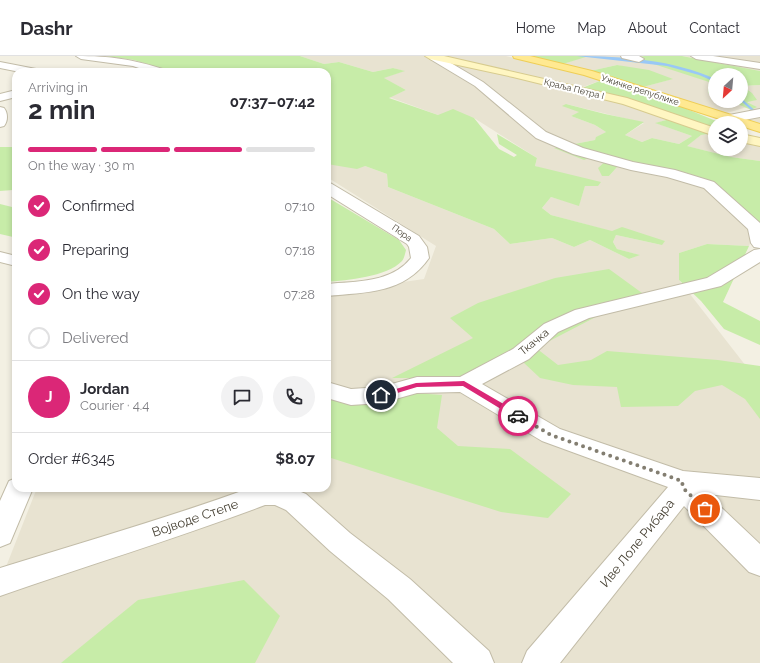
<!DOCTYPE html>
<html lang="en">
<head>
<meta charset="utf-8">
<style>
	body { margin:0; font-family:Raleway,sans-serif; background:#f2f2f3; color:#2b2b33; height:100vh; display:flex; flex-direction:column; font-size:15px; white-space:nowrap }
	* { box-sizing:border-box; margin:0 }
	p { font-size:13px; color:#7c7c81 }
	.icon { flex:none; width:22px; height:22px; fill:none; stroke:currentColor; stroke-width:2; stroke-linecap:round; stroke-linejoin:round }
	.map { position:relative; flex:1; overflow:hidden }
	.details { position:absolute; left:12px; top:12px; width:319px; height:424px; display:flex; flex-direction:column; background:#fff; border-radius:12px; box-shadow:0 2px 6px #0003 }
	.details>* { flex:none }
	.needle { width:26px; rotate:206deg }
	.controls { position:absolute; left:708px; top:12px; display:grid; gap:8px }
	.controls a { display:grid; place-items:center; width:40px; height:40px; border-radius:50%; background:#fff; box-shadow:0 2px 6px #0003; font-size:20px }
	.pin { position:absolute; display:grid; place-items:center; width:34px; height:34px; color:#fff; margin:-17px; border:2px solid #fff; border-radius:50%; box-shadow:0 1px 4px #0007 }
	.courier { position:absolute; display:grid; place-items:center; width:40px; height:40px; margin:-20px; border:3px solid #db2777; border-radius:50%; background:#fff; color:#222; box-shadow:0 1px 5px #0007 }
	.summary em { font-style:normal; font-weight:700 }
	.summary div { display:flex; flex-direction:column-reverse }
	.summary { display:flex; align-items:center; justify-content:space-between; height:68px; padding:0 16px }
	h1 { font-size:26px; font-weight:700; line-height:30px }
	.bar { display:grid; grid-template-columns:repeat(4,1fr); gap:6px 4px; align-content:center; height:48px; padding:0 16px }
	.bar i { height:5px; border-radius:3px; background:#e1e1e2 }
	.bar .active { background:#db2777 }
	.bar p { grid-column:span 4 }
	.line { display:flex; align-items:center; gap:10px; padding:0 16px; border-top:1px solid #e1e1e2 }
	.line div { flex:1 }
	.round { display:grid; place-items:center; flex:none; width:42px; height:42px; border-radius:21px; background:#f2f2f3 }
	ol { padding:0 16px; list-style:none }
	li { display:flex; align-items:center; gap:12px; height:44px }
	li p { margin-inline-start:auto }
	li .icon { padding:4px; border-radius:50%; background:#db2777; color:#fff; stroke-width:4 }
	li:last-child { color:#7c7c81 }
	li i { width:22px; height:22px; border:2px solid #e1e1e2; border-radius:50% }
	header { display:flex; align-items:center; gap:24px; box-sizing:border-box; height:56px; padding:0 20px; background:#fff; border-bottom:1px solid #e1e1e2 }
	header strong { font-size:19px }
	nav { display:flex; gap:22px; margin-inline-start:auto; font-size:14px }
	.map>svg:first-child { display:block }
</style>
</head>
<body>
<header>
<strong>Dashr</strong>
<nav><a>Home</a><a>Map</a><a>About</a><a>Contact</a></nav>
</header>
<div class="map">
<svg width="760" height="607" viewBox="0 0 760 607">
	<rect width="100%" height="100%" fill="#f3f0e3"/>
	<!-- residential -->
	<g fill="#e8e3d1">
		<polygon points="300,0 506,0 602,24 583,31 606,38 670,63 656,67 692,80 679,88 652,82 642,86 625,79 644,67 566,48 580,56 571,60 595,69 606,76 597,81 595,84 555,92 597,99 609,103 609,120 617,111 637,108 713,128 756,172 749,190 707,188 679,197 679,224 760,328 760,607 0,607 0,526 37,432 327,432 327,237 424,223 436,190 327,121 327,108 365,110 387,118 388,131 494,173 510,188 552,182 574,191 590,184 629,203 639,199 617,193 613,186 616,179 662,189 551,159 542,152 551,141 579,149 585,130 598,130 535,110 537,102 474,62 438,59 389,41 406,34 383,22 404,15 393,12 373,16 339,6 324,8"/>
		<polygon points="586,0 644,0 638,1 710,26 708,36 715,39 715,45 731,45 747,51 724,58 643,31 672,23 617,9 590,15 563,8"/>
		<polygon points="682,0 760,0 760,15 739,12 714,5"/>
		<polygon points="760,29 760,72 743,67 751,54 756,51 746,45 756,44 742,30"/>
		<polygon points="715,77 715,93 741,93 741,78 760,82 760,105 731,101 686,90 701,79"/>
	</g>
	<!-- green -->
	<g fill="#c7eca8">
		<polygon points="105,0 300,0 324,8 339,6 373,16 393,12 405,15 384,22 406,34 389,42 438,59 453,53 474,62 499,93 514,101 517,99 499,88 497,78 537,102 535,110 601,126 598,130 585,130 579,150 551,141 542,152 551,159 612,175 622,171 665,185 662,189 616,179 613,186 617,193 640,199 629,203 590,184 574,191 552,182 510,188 494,173 388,131 387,118 365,110 357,113 327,108 327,16 205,16 194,12 180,16 172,16 134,4"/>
		<polygon points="529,0 589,0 563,8"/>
		<polygon points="644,0 682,0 760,15 760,29 742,30 752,37 757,44 747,46 757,51 751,54 731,45 741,45 741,19 715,19 715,39 708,37 709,26 635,2"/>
		<polygon points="617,9 649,14 673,23 643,31 590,15"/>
		<polygon points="602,24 660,42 721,67 715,67 715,77 701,79 687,90 731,101 760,105 760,181 713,128 637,108 617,111 609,120 602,120 598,112 608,103 597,99 584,104 554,92 595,84 596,81 606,76 595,69 571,60 579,56 562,50 566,48 605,58 644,66 625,79 642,86 652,82 679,88 692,80 655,67 670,63 606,38 582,32"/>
		<polygon points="0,91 16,91 16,131 13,134 0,135"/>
		<path d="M 327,141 L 399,184 L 406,194 C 405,198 404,203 402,205 C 387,221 347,224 327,226 Z"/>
		<polygon points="0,148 16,152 16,179 13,181 0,178"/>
		<polygon points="707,188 749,190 723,246 760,265 760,289 724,273 701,245 679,224 679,197"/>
		<polygon points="609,213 642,237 536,292 558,309 591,304 607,295 718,304 760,310 760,363 745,343 722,329 695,335 678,350 621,351 617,331 573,329 540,322 523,306 456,322 392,322 473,282 450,262 478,247 555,222"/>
		<polygon points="327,321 333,331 442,339 437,372 458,390 510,393 571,438 548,462 501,456 331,402 327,400"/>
		<polygon points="244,524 280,560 255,607 61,607 138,544"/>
	</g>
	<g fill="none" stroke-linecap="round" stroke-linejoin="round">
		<!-- stream -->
		<g fill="#99c8f6" fill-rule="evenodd">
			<path d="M 577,0 C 622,0 674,4 715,23 L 715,26 L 699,19 L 667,10 Z"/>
			<polygon points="741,42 760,59 760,62 741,45"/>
		</g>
		<defs>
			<g id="minor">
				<polygon points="430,0 439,0 483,26 546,76 583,92 633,106 675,114 714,126 760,167 760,192 754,191 751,187 748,173 704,132 667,121 631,114 573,98 536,82 475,30 430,3"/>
				<polygon points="621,0 639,0 644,3 639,6 622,2"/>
				<polygon points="691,0 713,0 760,7 760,13 696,3"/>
				<polygon points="0,6 36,13 41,16 20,16 0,12"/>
				<polygon points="16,34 16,41 0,45 0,38"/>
				<path d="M 0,51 L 4,52 C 8,57 8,65 4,70 L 0,71 Z"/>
				<polygon points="760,53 760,61 728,67 724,66 722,63 724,60"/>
				<polygon points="760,193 760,206 721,230 589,262 558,276 529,303 482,328 560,373 683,415 760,422 760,444 707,438 760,488 760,520 749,516 684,450 560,607 522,607 527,595 668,431 542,385 460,336 417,337 381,347 351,349 327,342 327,326 351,333 381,331 417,321 460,321 513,293 544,268 575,254 707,222 754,194"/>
				<polygon points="0,196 16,200 16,210 0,206"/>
				<path d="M 250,432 L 291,432 L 306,438 L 350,477 L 410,523 L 489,595 L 494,607 L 453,607 L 388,543 L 330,495 L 286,454 L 275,449 L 265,449 C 178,482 88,509 0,540 L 0,512 C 83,486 168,462 250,432 Z"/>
			</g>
			<g id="tertiary">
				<path d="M 76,0 C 111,0 132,3 166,14 L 167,16 L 151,16 L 133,10 L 81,3 Z"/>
				<path d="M 327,126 L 332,128 L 419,180 L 427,191 L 429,202 C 404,238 367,236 327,240 L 327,228 C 357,225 391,227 411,202 L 409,191 L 407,188 L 327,138 Z"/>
				<polygon points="16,422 16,432 33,432 10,487 0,491 0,445 9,425"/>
			</g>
			<g id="secondary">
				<polygon points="425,0 444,0 627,42 715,72 715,80 623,48 513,21 430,3"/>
				<polygon points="741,78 760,82 760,90 741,86"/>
			</g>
			<polygon id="primary" points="513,0 530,0 592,15 760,68 760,76 741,70 741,67 732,67 584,19 514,2"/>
		</defs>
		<!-- minor casing -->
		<use href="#minor" stroke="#c2bca8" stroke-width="2"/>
		<!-- tertiary casing -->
		<use href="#tertiary" stroke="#c2bca8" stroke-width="2"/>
		<!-- secondary casing -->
		<use href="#secondary" stroke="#d7cb8e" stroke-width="2"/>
		<!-- primary casing -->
		<use href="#primary" stroke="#eece57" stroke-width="2"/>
		<!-- minor -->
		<use href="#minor" fill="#fff" fill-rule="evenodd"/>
		<!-- tertiary -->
		<use href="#tertiary" fill="#fff" fill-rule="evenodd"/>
		<!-- secondary -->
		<use href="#secondary" fill="#fff6c2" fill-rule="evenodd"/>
		<!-- primary -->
		<use href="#primary" fill="#ffe991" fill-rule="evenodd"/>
	</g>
	<!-- route -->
	<polygon fill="#db2777" points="464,325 521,358 521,362 516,362 463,330 417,331 381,342 378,339 379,338 416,327"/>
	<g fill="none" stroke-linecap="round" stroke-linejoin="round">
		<!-- done -->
		<polyline stroke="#837e71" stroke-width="4" stroke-dasharray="0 7.2" points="518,360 551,379 682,425 683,432 705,453"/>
	</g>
	<g text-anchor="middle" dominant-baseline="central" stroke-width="4" stroke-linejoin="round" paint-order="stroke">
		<!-- far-street labels -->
		<g font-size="9" fill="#464033" stroke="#fff">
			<text transform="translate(574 33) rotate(14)">Краља Петра I</text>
			<text transform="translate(640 34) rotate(18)">Ужичке републике</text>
			<text transform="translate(402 177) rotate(35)">Пора</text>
		</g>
		<!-- street labels -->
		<g font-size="11" fill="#464033" stroke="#fff">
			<text transform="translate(534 286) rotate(-39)">Ткачка</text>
		</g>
		<!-- near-street labels -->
		<g font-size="13" fill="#464033" stroke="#fff">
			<text transform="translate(195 462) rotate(-19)">Војводе Степе</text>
			<text transform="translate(637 487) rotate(-51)">Иве Лоле Рибара</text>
		</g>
	</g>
</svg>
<div class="controls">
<a><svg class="needle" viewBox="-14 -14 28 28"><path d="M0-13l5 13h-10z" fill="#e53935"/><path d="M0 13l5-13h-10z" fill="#7c7c81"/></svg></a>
<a><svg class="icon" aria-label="layers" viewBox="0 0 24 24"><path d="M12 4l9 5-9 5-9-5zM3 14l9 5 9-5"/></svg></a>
</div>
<div class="pin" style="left:705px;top:453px;background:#ea580c"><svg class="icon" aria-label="bag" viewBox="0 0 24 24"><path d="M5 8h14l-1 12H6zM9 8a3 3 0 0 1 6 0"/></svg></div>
<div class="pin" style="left:381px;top:339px;background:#1f2937"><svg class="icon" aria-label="home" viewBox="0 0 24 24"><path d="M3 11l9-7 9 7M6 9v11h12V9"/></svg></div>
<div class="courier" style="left:518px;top:360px"><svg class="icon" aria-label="car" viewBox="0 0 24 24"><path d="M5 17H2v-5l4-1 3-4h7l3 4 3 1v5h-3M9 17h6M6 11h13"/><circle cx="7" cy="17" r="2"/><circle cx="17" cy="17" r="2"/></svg></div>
<section class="details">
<div class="summary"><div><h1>2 min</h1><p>Arriving in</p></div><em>07:37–07:42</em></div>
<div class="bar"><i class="active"></i><i class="active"></i><i class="active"></i><i></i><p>On the way · 30 m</p></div>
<ol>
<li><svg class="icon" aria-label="check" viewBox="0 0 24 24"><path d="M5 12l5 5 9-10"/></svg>Confirmed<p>07:10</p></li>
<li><svg class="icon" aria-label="check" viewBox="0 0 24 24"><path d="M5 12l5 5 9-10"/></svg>Preparing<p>07:18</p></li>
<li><svg class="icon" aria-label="check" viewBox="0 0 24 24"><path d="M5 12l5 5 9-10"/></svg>On the way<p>07:28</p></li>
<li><i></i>Delivered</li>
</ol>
<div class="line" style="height:72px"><b class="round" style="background:#db2777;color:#fff">J</b><div><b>Jordan</b><p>Courier · 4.4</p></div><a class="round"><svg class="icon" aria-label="chat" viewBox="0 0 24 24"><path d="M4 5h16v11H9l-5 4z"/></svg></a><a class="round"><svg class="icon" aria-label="phone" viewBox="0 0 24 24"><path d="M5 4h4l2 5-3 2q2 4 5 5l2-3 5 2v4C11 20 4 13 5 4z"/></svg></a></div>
<div class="line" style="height:52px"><div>Order #6345</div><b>$8.07</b></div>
</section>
</div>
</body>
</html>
